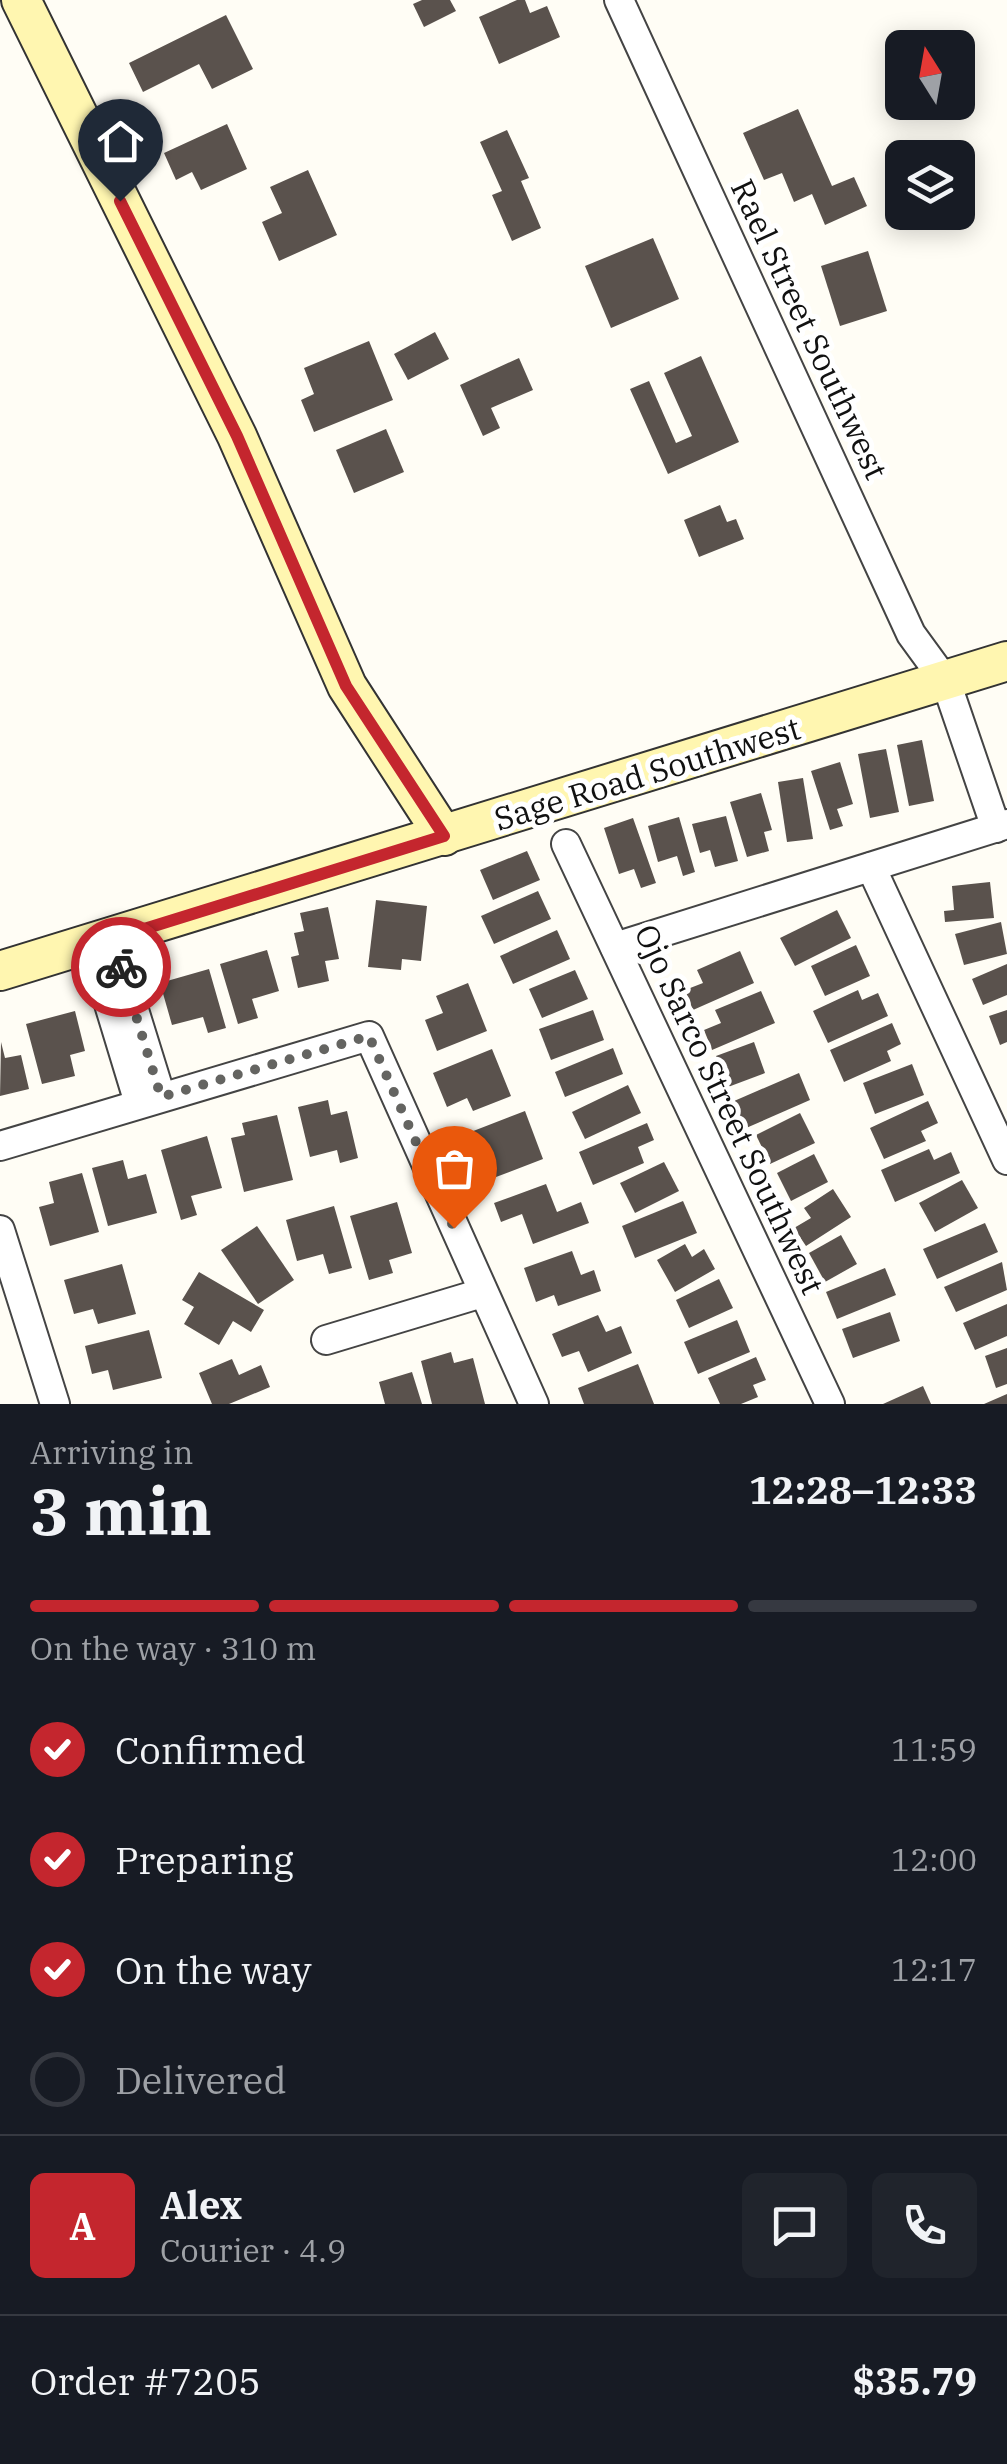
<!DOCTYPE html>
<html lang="en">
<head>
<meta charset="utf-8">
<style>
	body { margin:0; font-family:"IBM Plex Serif",serif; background:#20242c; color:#f1f3f6; height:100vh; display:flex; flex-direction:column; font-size:38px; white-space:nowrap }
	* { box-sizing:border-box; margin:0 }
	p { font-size:32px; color:#9ea1a6 }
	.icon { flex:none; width:55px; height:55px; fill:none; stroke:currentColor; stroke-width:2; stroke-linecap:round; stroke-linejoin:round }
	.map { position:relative; height:1404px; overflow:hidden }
	.side { display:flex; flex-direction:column; background:#171b24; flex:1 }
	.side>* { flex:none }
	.needle { width:65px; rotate:349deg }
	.buttons { position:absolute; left:885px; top:30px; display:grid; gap:20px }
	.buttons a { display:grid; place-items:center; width:90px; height:90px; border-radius:15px; background:#171b24; box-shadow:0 5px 25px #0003; font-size:50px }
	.pin { position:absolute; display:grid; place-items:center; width:85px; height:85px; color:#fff; margin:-102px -42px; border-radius:50% 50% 50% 0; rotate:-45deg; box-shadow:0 0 10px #0007 }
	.pin .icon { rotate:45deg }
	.courier { position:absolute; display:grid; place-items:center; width:100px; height:100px; margin:-50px; border:8px solid #c4262e; border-radius:50%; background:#fff; color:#222; box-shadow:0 2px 12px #0007 }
	.headline em { font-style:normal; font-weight:700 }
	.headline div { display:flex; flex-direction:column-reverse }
	.headline { display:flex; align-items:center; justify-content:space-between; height:170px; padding:0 30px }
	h1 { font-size:65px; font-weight:700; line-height:75px }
	.bar { display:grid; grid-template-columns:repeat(4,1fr); gap:15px 10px; align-content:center; height:120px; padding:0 30px }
	.bar i { height:12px; border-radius:8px; background:#363941 }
	.bar .selected { background:#c4262e }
	.bar p { grid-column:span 4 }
	.line { display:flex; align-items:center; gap:25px; padding:0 30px; border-top:2px solid #363941 }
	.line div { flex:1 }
	.round { display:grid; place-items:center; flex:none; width:105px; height:105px; border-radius:15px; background:#20242c }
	ol { padding:0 30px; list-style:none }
	li { display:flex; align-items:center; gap:30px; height:110px }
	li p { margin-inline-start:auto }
	li .icon { padding:10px; border-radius:50%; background:#c4262e; color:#fff; stroke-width:4 }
	li:last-child { color:#9ea1a6 }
	li i { width:55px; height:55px; border:5px solid #363941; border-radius:50% }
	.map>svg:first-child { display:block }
</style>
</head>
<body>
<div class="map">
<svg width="1007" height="1404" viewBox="0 0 1007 1404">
	<rect width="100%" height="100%" fill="#fffdf5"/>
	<!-- building -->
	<g fill="#5a524d">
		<polygon points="422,0 450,0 456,11 424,27 413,4"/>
		<polygon points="517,0 525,0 530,13 547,6 560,37 499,64 479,17"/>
		<polygon points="226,15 253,69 212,89 199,64 143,92 129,63"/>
		<polygon points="798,109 832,186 854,177 867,206 825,225 812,194 794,202 782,173 764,180 743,133"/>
		<polygon points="227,124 247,169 201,190 192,172 176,180 164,153"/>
		<polygon points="507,130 529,178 521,181 541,228 512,241 492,195 502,191 480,142"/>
		<polygon points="308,170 337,235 279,261 262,222 282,213 270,187"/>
		<polygon points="653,238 679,299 611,328 585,266"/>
		<polygon points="868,251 887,311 840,326 821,266"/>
		<polygon points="435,332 449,359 408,380 394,354"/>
		<polygon points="369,341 393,400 314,432 301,400 314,394 304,368"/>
		<polygon points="701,356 739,442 668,474 630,389 649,381 676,443 692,436 664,373"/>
		<polygon points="519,358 533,390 491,408 500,428 483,436 460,385"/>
		<polygon points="386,429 404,472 354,493 336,450"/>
		<polygon points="720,505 727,522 736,519 744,539 699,557 684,520"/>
		<polygon points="922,740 934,801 909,806 897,745"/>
		<polygon points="886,749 899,812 870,818 858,754"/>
		<polygon points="840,762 853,804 837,809 843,826 830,830 811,771"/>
		<polygon points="803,778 813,839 787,842 778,782"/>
		<polygon points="761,793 772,830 764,832 769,851 747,857 730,802"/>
		<polygon points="726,816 738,861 715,867 710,850 700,853 692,824"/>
		<polygon points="679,817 695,872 683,876 677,856 658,862 648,826"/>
		<polygon points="633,818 656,883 641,888 634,869 619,874 604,828"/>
		<polygon points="527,851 540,880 493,900 480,870"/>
		<polygon points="990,882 994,918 945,922 944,911 954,910 952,886"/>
		<polygon points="538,891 551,919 494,944 481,916"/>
		<polygon points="376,900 427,906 421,961 402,959 401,970 368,967"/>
		<polygon points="328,907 339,959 325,961 329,981 298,988 291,957 299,955 294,933 304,931 300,913"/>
		<polygon points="837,910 851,938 795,966 780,938"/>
		<polygon points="1001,922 1007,954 964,965 955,934"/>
		<polygon points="557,930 570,959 513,984 500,956"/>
		<polygon points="856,945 870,976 825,996 811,966"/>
		<polygon points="267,950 279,991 252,999 258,1018 238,1024 220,964"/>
		<polygon points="740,951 754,983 693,1010 685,990 703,983 697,970"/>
		<polygon points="1007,964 1007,995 983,1005 972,979"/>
		<polygon points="209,969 226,1028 208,1033 203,1017 172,1025 160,983"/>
		<polygon points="575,970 588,999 542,1018 529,989"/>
		<polygon points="468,983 487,1031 437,1051 425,1020 443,1013 436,996"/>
		<polygon points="858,990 862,1000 878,993 888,1016 828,1043 813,1011"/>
		<polygon points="761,991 775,1023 712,1050 704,1030 721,1023 715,1010"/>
		<polygon points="593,1010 604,1040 551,1060 539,1029"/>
		<polygon points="1007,1010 1007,1042 1000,1045 989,1016"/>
		<polygon points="75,1011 85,1051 70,1055 75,1076 42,1084 26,1024"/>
		<polygon points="892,1023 901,1044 887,1051 891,1061 844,1082 830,1050"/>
		<polygon points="1,1042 5,1058 21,1055 29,1089 0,1096"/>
		<polygon points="754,1042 765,1073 728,1087 716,1056"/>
		<polygon points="613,1048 623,1074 565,1097 555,1072"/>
		<polygon points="492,1049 511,1096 473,1111 467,1098 447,1107 433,1073"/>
		<polygon points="912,1064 924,1095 875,1114 863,1083"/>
		<polygon points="799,1073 810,1100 730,1135 718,1108"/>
		<polygon points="628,1085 641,1113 585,1139 572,1112"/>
		<polygon points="328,1100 331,1115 347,1111 358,1158 340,1163 337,1150 310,1157 298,1107"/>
		<polygon points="928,1101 938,1123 921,1131 926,1141 884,1159 870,1128"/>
		<polygon points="525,1111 543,1159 496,1177 490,1161 475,1166 463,1135"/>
		<polygon points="800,1113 815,1143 770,1164 756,1135"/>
		<polygon points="277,1115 293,1180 244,1192 231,1138 245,1135 242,1123"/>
		<polygon points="647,1123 654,1140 638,1147 644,1163 593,1185 579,1152"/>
		<polygon points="207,1136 222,1188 191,1196 197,1215 181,1220 161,1150"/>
		<polygon points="929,1149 934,1160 951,1152 960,1173 895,1202 881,1170"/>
		<polygon points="814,1154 828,1182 791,1201 777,1173"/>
		<polygon points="123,1160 128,1179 146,1174 157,1213 108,1226 92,1168"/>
		<polygon points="664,1162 679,1191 635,1213 620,1183"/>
		<polygon points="82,1173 99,1232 50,1246 39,1207 54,1203 49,1182"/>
		<polygon points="962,1180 978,1208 935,1232 919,1203"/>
		<polygon points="546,1184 557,1212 581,1202 589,1223 533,1244 522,1214 501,1222 494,1203"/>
		<polygon points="833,1189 851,1217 806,1246 794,1228 811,1218 804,1208"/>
		<polygon points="683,1201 697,1233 635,1258 622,1226"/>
		<polygon points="397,1202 412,1253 389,1260 393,1273 369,1280 350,1216"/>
		<polygon points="334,1206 352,1268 329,1274 323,1254 297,1261 286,1220"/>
		<polygon points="985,1223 998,1252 937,1279 923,1249"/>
		<polygon points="257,1226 294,1280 258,1304 221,1250"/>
		<polygon points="841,1235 857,1264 825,1282 809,1253"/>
		<polygon points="685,1244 692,1257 704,1249 715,1269 675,1292 657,1260"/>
		<polygon points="572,1251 581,1275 594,1270 601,1291 558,1306 554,1295 536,1302 524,1268"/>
		<polygon points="1002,1262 1007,1290 956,1312 944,1287"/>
		<polygon points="122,1264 136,1314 98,1324 93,1309 74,1314 64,1280"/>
		<polygon points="885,1268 896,1295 837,1319 826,1292"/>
		<polygon points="199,1272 264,1310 251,1332 233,1321 219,1345 184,1324 194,1307 182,1300"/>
		<polygon points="719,1279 733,1308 689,1328 676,1300"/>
		<polygon points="1007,1304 1007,1336 975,1350 963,1323"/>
		<polygon points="890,1312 900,1341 853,1358 842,1329"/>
		<polygon points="598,1315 606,1332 621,1326 632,1353 588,1372 579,1351 562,1357 552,1334"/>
		<polygon points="737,1320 750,1352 698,1374 684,1342"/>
		<polygon points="149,1330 162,1378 113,1390 108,1370 92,1374 85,1346"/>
		<polygon points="1007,1348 1007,1384 996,1388 985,1356"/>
		<polygon points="451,1352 454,1363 473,1358 485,1404 432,1404 421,1361"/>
		<polygon points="756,1357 766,1380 753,1385 758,1397 741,1404 720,1404 708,1378"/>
		<polygon points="232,1359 239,1375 261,1365 270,1387 229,1404 212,1404 199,1373"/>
		<polygon points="638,1364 654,1404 584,1404 578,1388"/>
		<polygon points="412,1372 422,1404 385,1404 379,1382"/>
		<polygon points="923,1386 931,1404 883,1404"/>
		<polygon points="1007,1394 1007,1404 984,1404"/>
	</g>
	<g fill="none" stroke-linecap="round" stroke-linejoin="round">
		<defs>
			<g id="street">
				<polyline points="619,0 911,634 946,682 996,828"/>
				<polyline points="566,844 830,1404"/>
				<polyline points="871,867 1007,1160"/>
				<polyline points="112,939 161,1097"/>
				<polyline points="91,945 139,1103"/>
				<polyline points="615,947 1007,824"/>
				<polyline points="0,1146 369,1036 534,1404"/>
				<polyline points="0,1230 55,1404"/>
				<polyline points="326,1340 482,1293"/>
			</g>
			<g id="secondary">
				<polyline points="21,0 237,436 347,686 444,836"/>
				<polyline points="0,971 1007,661"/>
			</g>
		</defs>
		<!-- street casing -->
		<use href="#street" stroke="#444" stroke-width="32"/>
		<!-- secondary casing -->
		<use href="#secondary" stroke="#333" stroke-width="42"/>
		<!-- street -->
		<use href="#street" stroke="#fff" stroke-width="28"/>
		<!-- secondary -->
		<use href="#secondary" stroke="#fff6b0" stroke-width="38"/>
	</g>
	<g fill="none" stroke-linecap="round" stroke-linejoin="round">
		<!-- done -->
		<polyline stroke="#646461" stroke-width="10" stroke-dasharray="0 18" points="121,967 161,1097 369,1036 454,1228"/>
		<!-- route -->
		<polyline stroke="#c4262e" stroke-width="12" points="120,201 237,436 346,686 444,836 112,939 121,967"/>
	</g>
	<g text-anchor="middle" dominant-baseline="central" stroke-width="10" stroke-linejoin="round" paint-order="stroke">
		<!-- street labels -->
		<g font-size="32" fill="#111" stroke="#fff">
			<text transform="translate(810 329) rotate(65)">Rael Street Southwest</text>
			<text transform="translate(647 773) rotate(-17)">Sage Road Southwest</text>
			<text transform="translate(730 1109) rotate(65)">Ojo Sarco Street Southwest</text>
		</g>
	</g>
</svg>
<div class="buttons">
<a><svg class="needle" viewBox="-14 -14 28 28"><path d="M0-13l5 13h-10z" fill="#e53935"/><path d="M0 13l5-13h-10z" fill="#9ea1a6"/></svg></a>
<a><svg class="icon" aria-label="layers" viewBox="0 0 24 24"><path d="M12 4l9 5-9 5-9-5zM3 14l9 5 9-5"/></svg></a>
</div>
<div class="pin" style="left:454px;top:1228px;background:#ea580c"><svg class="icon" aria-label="bag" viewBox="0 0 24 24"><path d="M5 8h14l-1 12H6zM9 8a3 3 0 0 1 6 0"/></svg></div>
<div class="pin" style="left:120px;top:201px;background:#1f2937"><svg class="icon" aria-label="home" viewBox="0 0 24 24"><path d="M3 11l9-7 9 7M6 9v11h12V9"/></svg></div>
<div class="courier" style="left:121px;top:967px"><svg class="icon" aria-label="bike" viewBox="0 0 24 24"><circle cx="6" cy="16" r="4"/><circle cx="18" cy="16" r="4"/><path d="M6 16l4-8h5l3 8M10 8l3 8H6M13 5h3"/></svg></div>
</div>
<section class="side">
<div class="headline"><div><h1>3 min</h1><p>Arriving in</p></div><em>12:28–12:33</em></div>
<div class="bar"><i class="selected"></i><i class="selected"></i><i class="selected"></i><i></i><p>On the way · 310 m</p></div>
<ol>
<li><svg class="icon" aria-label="check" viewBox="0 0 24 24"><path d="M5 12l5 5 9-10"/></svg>Confirmed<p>11:59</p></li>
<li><svg class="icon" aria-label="check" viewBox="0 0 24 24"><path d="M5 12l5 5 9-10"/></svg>Preparing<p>12:00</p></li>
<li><svg class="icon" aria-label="check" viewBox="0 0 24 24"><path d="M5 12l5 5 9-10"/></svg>On the way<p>12:17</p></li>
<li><i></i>Delivered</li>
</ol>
<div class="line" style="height:180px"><b class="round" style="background:#c4262e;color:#fff">A</b><div><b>Alex</b><p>Courier · 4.9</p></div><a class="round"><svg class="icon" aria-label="chat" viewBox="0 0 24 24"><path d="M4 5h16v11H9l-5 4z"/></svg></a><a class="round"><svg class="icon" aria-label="phone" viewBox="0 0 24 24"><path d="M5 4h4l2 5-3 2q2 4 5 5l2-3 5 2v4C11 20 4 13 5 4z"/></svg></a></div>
<div class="line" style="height:130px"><div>Order #7205</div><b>$35.79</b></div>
</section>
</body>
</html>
